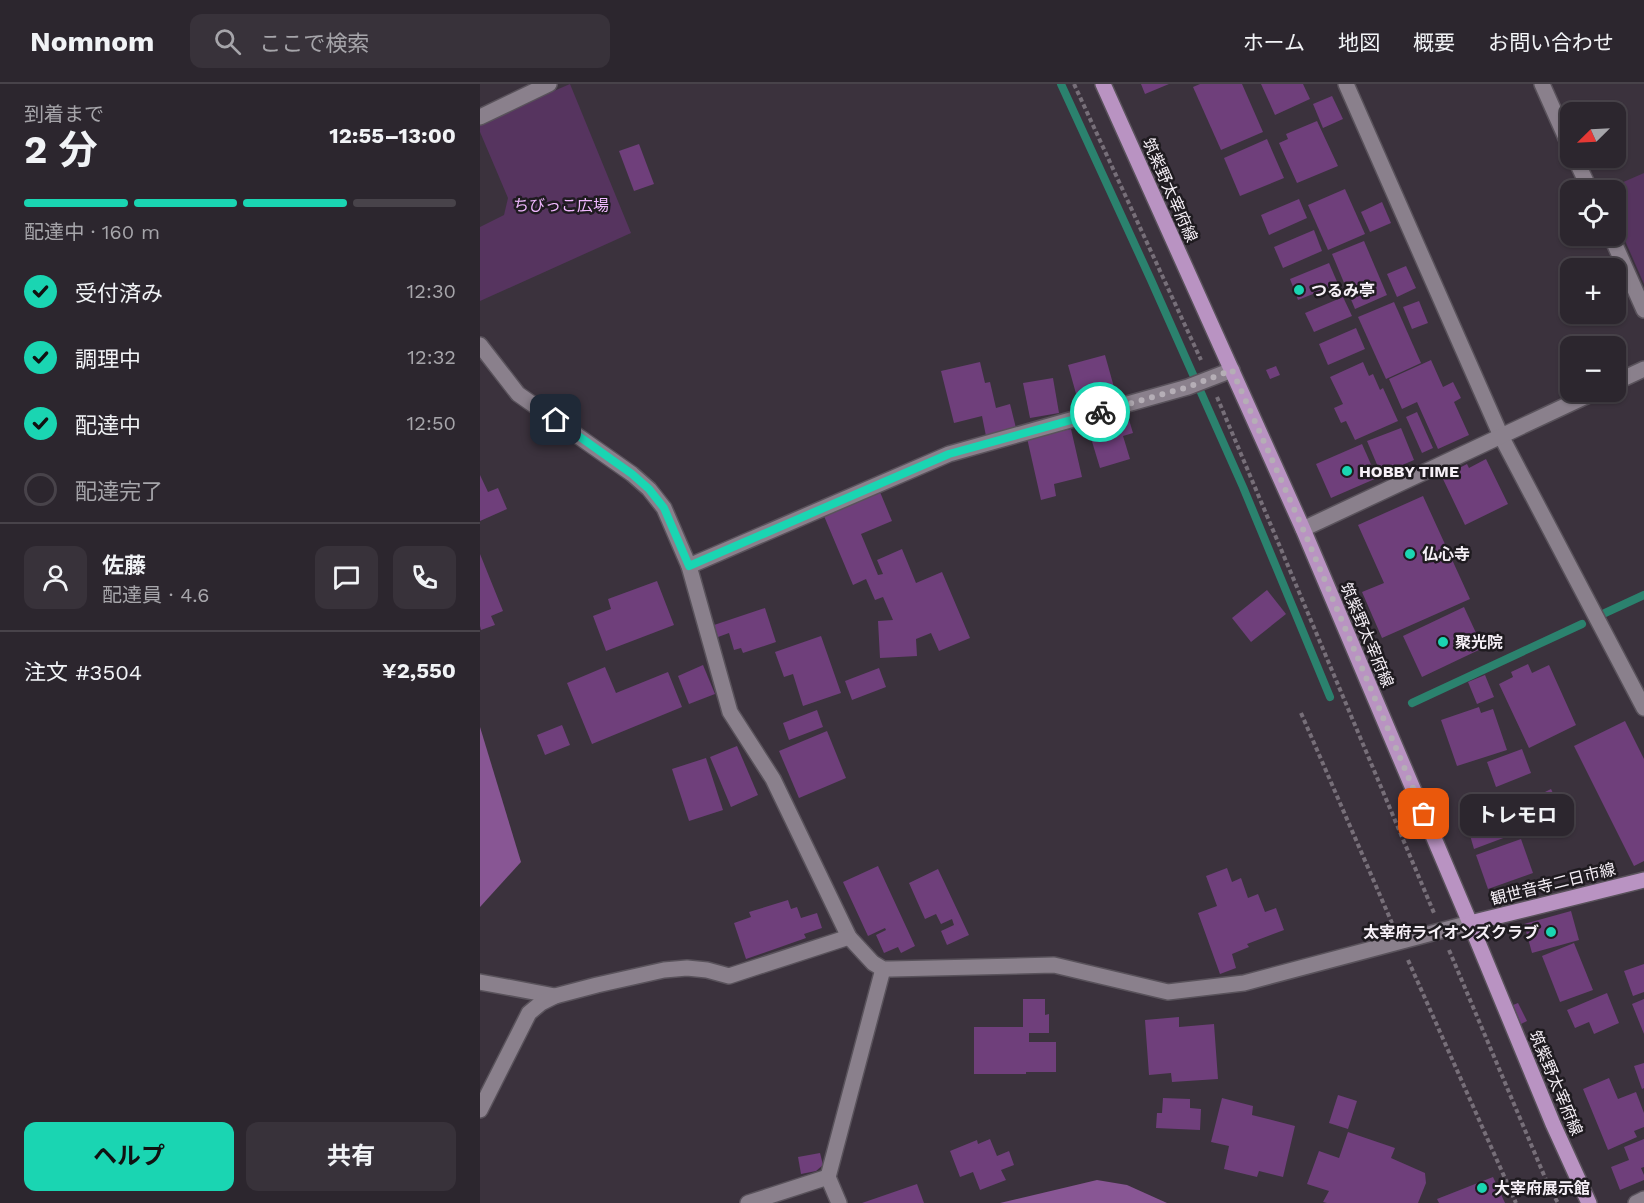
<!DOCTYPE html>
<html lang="ja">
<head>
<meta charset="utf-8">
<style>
	body { margin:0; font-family:"Work Sans","Noto Sans JP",sans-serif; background:#38323a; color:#f1f3f6; height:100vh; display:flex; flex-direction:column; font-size:22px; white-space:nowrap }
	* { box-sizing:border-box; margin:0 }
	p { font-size:20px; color:#a6a5aa }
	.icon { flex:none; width:33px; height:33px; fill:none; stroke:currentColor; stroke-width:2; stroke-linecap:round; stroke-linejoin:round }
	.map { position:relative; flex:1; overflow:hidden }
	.sheet { display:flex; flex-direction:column; background:#2c262e; width:480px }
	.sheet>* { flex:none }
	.needle { width:39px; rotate:246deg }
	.controls { position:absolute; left:1080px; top:18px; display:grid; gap:12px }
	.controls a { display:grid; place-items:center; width:66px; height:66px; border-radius:12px; background:#2c262e; box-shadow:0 2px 4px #0004,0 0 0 2px #48434a; font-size:30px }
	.pin { position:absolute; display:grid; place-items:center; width:51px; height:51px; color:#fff; margin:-26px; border-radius:12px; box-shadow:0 3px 9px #0006 }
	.courier { position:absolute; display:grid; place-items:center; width:60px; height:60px; margin:-30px; border:4px solid #1ad5b2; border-radius:50%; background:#fff; color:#222; box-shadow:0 2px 8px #0007 }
	.bubble { position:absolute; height:42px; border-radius:12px; background:#2c262e; box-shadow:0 2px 4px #0004,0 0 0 2px #48434a; font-size:20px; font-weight:700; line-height:42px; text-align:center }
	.overview em { font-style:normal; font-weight:700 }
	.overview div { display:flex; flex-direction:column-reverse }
	.overview { display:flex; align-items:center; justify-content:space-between; height:102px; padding:0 24px }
	h1 { font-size:39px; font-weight:700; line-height:45px }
	.bar { display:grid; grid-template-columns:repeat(4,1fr); gap:9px 6px; align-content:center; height:72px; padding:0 24px }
	.bar i { height:8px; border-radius:4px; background:#48434a }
	.bar .active { background:#1ad5b2 }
	.bar p { grid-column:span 4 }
	.line { display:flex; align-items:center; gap:15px; padding:0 24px; border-top:2px solid #48434a }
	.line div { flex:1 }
	.round { display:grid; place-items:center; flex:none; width:63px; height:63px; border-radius:12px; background:#38323a }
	ol { padding:0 24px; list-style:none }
	li { display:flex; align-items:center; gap:18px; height:66px }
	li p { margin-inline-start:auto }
	li .icon { padding:6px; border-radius:50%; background:#1ad5b2; color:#111; stroke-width:4 }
	li:last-child { color:#a6a5aa }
	li i { width:33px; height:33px; border:3px solid #48434a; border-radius:50% }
	.button { display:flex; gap:12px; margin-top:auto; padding:12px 24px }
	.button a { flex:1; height:69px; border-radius:12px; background:#1ad5b2; color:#111; font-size:24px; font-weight:700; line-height:69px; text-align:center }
	.button a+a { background:#38323a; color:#f1f3f6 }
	header { display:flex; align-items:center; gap:36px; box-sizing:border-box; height:84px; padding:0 30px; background:#2c262e; border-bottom:2px solid #48434a }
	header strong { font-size:28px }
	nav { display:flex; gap:33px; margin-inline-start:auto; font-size:21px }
	.search { width:420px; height:54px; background:#38323a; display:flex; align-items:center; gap:15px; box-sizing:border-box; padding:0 21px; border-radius:12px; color:#a6a5aa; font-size:22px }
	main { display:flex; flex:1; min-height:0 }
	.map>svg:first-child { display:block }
</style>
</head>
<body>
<header>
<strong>Nomnom</strong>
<div class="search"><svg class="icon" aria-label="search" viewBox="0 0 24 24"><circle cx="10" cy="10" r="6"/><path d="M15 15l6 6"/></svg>ここで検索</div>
<nav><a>ホーム</a><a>地図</a><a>概要</a><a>お問い合わせ</a></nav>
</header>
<main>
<section class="sheet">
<div class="overview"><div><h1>2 分</h1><p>到着まで</p></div><em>12:55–13:00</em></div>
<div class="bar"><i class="active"></i><i class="active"></i><i class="active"></i><i></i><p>配達中 · 160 m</p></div>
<ol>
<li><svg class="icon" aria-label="check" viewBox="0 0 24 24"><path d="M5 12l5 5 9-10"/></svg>受付済み<p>12:30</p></li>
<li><svg class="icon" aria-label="check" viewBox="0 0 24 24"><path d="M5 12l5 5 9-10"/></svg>調理中<p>12:32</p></li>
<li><svg class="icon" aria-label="check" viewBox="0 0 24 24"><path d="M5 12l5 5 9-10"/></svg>配達中<p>12:50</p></li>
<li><i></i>配達完了</li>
</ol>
<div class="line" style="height:108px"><a class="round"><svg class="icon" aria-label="person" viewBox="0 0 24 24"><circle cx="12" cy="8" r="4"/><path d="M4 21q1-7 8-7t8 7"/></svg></a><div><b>佐藤</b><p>配達員 · 4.6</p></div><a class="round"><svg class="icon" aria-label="chat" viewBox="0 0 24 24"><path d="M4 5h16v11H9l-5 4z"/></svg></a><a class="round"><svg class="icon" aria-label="phone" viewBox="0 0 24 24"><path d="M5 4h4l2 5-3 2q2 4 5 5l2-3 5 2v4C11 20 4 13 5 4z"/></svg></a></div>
<div class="line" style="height:78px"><div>注文 #3504</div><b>¥2,550</b></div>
<div class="button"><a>ヘルプ</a><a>共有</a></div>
</section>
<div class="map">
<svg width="1164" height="1119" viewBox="0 0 1164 1119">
	<rect width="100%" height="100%" fill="#3b323d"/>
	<!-- green -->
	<g fill="#56345f">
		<polygon points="90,0 151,149 0,217 0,143 24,131 28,114 0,48 0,39"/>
		<polygon points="1164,89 1164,200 1136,136 1136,106 1125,106"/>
	</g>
	<!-- forest -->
	<g fill="#885694">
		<polygon points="0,643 41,778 0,823"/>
		<polygon points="617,1096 647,1101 687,1119 520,1119"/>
	</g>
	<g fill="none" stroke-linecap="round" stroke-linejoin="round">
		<!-- stream -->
		<g stroke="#2b826e" stroke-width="8">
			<polyline points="581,0 671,196 763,403 850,613"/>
			<polyline points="1125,529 1164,511"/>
			<polyline points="932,619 1102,540"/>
		</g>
	</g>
	<!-- building -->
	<g fill="#6f3f7b">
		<polygon points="661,0 689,0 665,10"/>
		<polygon points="720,0 762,0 783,48 741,66 713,3"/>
		<polygon points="781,0 823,0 830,15 795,31"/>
		<polygon points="852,12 863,35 843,44 833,20"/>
		<polygon points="837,37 858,82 817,99 799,59 808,55 806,50"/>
		<polygon points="787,55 804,94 760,112 744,74"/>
		<polygon points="159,60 174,100 154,107 139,67"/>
		<polygon points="865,105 885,150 848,166 828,121"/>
		<polygon points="819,115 827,134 789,151 781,131"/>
		<polygon points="902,118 911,139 890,148 881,128"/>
		<polygon points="834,146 842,167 803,184 794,163"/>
		<polygon points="884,157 907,211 875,225 852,170"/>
		<polygon points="849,179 858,200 818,216 810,195"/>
		<polygon points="926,182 936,204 917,213 907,190"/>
		<polygon points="863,213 872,232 834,248 825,229"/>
		<polygon points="939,217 948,239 932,245 923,223"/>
		<polygon points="914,218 941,279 906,295 878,233"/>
		<polygon points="876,244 885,265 848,281 839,260"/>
		<polygon points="625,271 637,314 600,324 588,281"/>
		<polygon points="951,276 963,303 973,298 981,314 974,318 989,351 958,365 937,318 922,325 909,295"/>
		<polygon points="500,278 505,299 510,298 516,324 530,320 536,344 506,352 502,332 474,339 461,287"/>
		<polygon points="883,278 889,292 893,290 900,306 903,304 918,337 875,356 866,337 861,339 854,324 863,320 850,293"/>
		<polygon points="796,282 800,291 790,295 786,286"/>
		<polygon points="573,294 579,329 550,334 543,299"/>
		<polygon points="937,328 953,364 942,369 926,333"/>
		<polygon points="647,329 653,349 643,352 650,375 620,384 607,341"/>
		<polygon points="921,344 934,376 901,390 887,357"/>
		<polygon points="591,345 602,393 574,400 576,412 561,416 547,354"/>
		<polygon points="882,360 897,394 851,414 836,380"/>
		<polygon points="1006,375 1028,420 985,441 962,393 987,380 989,384"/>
		<polygon points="0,391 8,408 18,404 27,425 0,437"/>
		<polygon points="400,408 412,437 381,450 398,491 403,490 397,476 422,465 436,499 462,488 490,554 459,567 451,549 436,555 437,572 400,574 398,537 413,536 403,513 395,516 386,495 373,501 344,432"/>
		<polygon points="943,412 990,515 902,554 882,508 904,499 878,441"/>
		<polygon points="0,470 23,527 11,532 15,541 1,546 0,542"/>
		<polygon points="177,497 194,541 126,567 113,532 131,525 128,515"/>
		<polygon points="787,506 806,530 771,558 752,534"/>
		<polygon points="984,523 1003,564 942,593 923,552"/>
		<polygon points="285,524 296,558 263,569 261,564 254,566 249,549 238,553 234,541"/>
		<polygon points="341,552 361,609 323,622 313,590 304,593 295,568"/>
		<polygon points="1048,580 1052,589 1069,581 1096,641 1049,664 1019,600 1033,593 1031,588"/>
		<polygon points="223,581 235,610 209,620 198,592"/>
		<polygon points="125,583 136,609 188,588 202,623 112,660 87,599"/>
		<polygon points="399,584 406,603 372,616 365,597"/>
		<polygon points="1005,591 1014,613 997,620 988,598"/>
		<polygon points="999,623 1001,629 1013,625 1027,666 977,682 961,636"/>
		<polygon points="337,626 343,643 309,656 303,639"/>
		<polygon points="1145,637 1164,675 1164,777 1154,782 1094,662"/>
		<polygon points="82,641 90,661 65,671 57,651"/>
		<polygon points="347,647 366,694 319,714 299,667"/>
		<polygon points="257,662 278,711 251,723 230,673"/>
		<polygon points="1042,665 1051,689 1016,703 1007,678"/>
		<polygon points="226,674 243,726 209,737 192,685"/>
		<polygon points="1071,705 1081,726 1071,731 1061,710"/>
		<polygon points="1037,719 1047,745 994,765 985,734 1019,721 1020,726"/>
		<polygon points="1064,721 1068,731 1057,736 1052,725"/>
		<polygon points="1082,729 1085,738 1061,747 1058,737"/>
		<polygon points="1041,755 1053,789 1008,805 996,771"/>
		<polygon points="398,782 435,862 421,869 418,863 404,869 396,851 406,846 405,844 388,852 363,798"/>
		<polygon points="747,784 752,798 761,794 768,814 778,810 785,828 796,824 804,846 767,860 769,863 752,870 756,884 740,890 718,829 737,822 726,792"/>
		<polygon points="458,785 489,851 467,861 461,847 474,841 472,835 461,840 456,830 445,835 429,799"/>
		<polygon points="308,816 311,825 317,823 321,834 337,829 342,844 324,850 326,854 266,875 254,839 271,833 269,828"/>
		<polygon points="1091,827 1099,856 1052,869 1044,840"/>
		<polygon points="1094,859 1113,906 1080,918 1062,872"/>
		<polygon points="1164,880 1164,908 1153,912 1144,887"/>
		<polygon points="1127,909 1139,939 1114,950 1109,938 1095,944 1087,926"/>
		<polygon points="543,915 565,915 565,931 569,930 569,949 549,949 549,958 576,958 576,988 546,988 546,990 494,990 494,943 543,943"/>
		<polygon points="1164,915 1164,950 1152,920"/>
		<polygon points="1038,919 1047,937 1041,940 1033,921"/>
		<polygon points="699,933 699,943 734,940 738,995 692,998 691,989 669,991 665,936"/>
		<polygon points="1164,979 1164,1004 1162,1005 1154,982"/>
		<polygon points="1129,994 1138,1015 1156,1008 1164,1029 1164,1043 1154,1047 1157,1053 1128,1066 1103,1005"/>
		<polygon points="858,1011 877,1017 868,1045 849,1039"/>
		<polygon points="683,1014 710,1015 710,1024 721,1025 720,1046 676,1044 677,1029 682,1029"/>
		<polygon points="742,1014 773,1022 772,1031 815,1042 803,1093 779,1087 777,1093 744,1085 749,1062 731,1058"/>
		<polygon points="868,1048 915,1064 911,1074 945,1089 946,1099 938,1119 847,1119 843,1118 849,1107 827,1100 839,1067 859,1074"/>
		<polygon points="510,1055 517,1072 529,1067 534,1081 521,1086 526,1096 500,1106 493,1088 480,1093 470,1067 497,1056 498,1060"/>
		<polygon points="1164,1055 1164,1083 1161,1084 1164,1091 1164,1096 1140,1106 1131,1083 1149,1076 1144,1063"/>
		<polygon points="340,1069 343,1081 336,1087 321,1090 318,1073"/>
		<polygon points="1013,1093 1025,1119 959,1119 957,1115"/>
		<polygon points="437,1100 444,1119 382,1119"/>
	</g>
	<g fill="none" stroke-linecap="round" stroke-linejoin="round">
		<defs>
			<g id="minor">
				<polyline points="866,0 1021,352 1164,624"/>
				<polyline points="1062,0 1090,63"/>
				<polyline points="0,33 69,0"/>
				<polyline points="1095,74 1110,106"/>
				<polyline points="1131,152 1164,226"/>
				<polyline points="0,261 38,310 152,390 169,405 184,424 209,482 250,628 293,695 369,853 393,879 403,885 411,885 574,881 688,908 764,899 990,839"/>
				<polyline points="1136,298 1164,285"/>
				<polyline points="823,445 1115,308"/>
				<polyline points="209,482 469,370 708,303 752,286"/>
				<polyline points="0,898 75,912"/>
				<polyline points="0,1026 49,929 61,919 75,912 117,901 184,886 207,884 227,886 249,892 369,853"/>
				<polyline points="268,1119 348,1093"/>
				<polyline points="359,1119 348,1093 403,885"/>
				<polyline points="1156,1119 1164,1115"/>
			</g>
			<g id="major">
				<polyline points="623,0 823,445 990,839 1073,1040 1109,1119"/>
				<polyline points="990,839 1164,796"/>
			</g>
		</defs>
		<!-- minor casing -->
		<use href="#minor" stroke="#59525b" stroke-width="18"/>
		<!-- major casing -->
		<use href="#major" stroke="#59525b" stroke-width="18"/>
		<!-- path -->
		<g stroke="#776f79" stroke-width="4" stroke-dasharray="4.5 3" stroke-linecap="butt">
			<polyline points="594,0 721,276"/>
			<polyline points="737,313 954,829"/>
			<polyline points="821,629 912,839"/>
			<polyline points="969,866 1069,1103 1078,1119"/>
			<polyline points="928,876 1036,1119"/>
		</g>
		<!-- minor -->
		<use href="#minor" stroke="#8a808c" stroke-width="15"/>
		<!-- major -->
		<use href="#major" stroke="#b993c2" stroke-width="15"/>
	</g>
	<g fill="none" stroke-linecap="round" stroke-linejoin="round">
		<!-- done -->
		<polyline stroke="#b5aeb6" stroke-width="6" stroke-dasharray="0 10.8" points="620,328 708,303 752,286 823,445 944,730"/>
		<!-- route -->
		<polyline stroke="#1ad5b2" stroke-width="8" points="76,336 152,390 169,405 184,424 209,482 469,370 620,328"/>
	</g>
	<!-- markers -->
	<g fill="#1ad5b2" stroke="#1f1b20" stroke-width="2">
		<circle cx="819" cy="206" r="6"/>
		<circle cx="867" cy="387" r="6"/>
		<circle cx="930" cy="470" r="6"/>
		<circle cx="963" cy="558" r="6"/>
		<circle cx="1071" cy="848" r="6"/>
		<circle cx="1002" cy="1104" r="6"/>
	</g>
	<g text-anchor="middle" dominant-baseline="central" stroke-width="5" stroke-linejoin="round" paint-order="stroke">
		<!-- street labels -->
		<g font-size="16" fill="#f6f0f7" stroke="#1f1b20">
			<text transform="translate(690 106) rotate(66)">筑紫野太宰府線</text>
			<text transform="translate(887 551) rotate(67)">筑紫野太宰府線</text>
			<text transform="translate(1073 800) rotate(-14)">観世音寺二日市線</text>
			<text transform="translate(1076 999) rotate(67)">筑紫野太宰府線</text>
		</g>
		<!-- park labels -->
		<g font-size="16" fill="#f0b8fe" stroke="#1f1b20">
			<text x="81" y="121">ちびっこ広場</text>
		</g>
		<!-- poi labels -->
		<g font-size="16" font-weight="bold" fill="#f6f0f7" stroke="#1f1b20" text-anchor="start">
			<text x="831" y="206">つるみ亭</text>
			<text x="879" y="387">HOBBY TIME</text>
			<text x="942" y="470">仏心寺</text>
			<text x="975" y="558">聚光院</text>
			<text x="1059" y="848" text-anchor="end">太宰府ライオンズクラブ</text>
			<text x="1014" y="1104">大宰府展示館</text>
		</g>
	</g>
</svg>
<div class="controls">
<a><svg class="needle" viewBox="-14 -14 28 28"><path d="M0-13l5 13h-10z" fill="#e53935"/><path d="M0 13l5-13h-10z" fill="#a6a5aa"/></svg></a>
<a><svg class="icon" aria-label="locate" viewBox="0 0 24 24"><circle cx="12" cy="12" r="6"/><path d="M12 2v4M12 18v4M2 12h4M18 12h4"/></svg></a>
<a>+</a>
<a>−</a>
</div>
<div class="pin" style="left:944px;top:730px;background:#ea580c"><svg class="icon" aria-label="bag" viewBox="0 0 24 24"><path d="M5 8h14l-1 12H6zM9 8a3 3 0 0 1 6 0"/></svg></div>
<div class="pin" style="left:76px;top:336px;background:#1f2937"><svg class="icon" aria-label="home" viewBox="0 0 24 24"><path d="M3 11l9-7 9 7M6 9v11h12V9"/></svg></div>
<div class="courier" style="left:620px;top:328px"><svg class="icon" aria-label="bike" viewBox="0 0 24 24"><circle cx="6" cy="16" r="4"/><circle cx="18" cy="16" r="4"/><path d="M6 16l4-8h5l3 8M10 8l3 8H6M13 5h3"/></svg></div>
<div class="bubble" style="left:980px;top:710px;width:114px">トレモロ</div>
</div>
</main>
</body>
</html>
